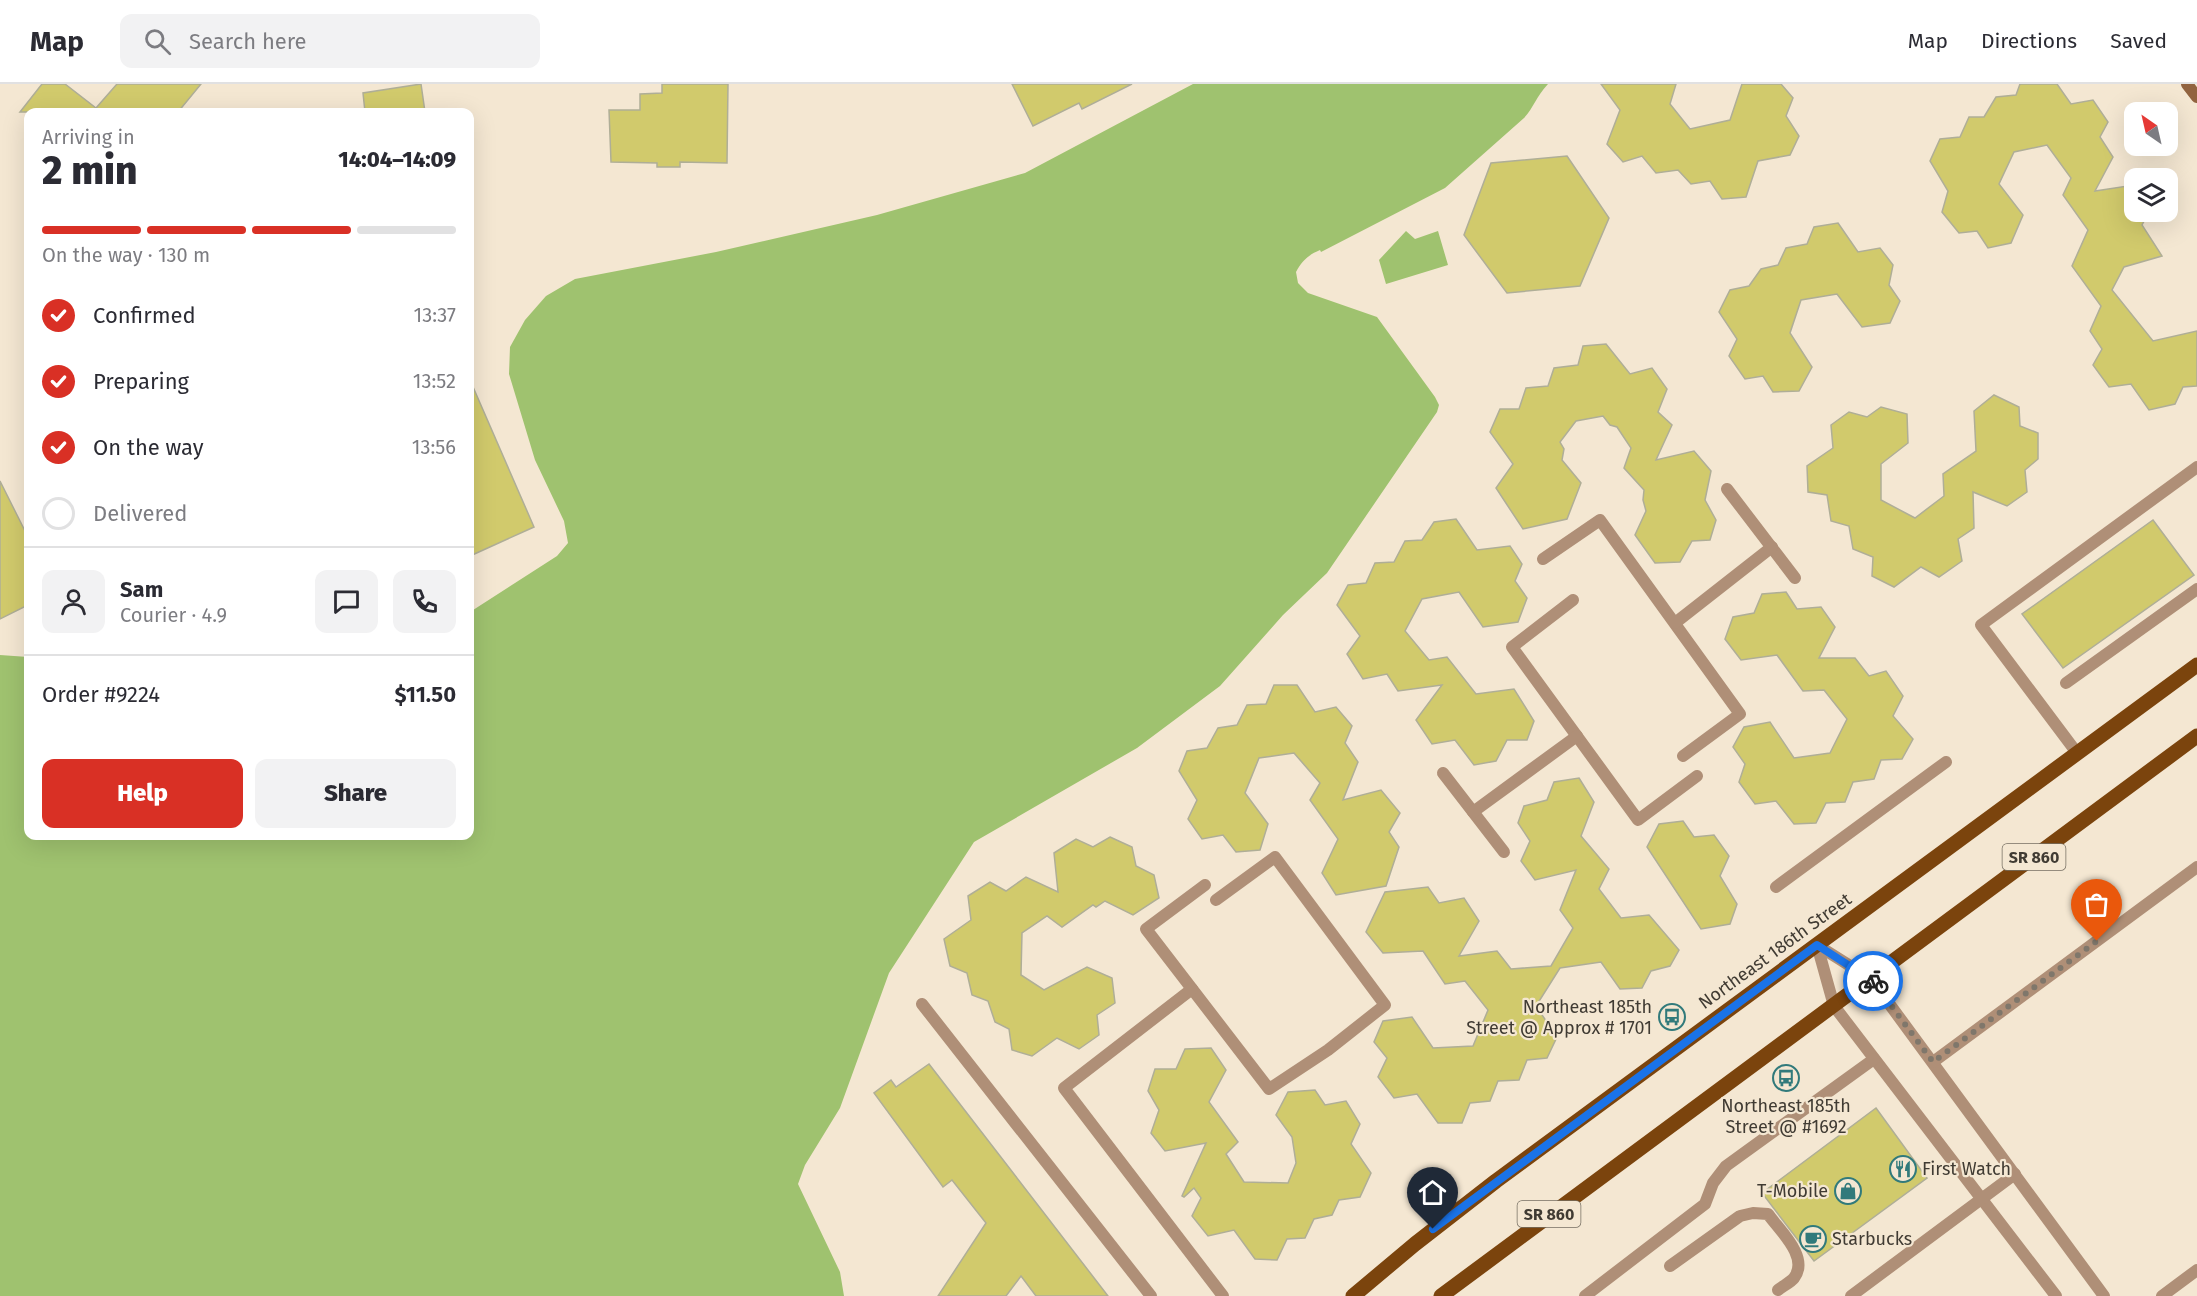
<!DOCTYPE html>
<html lang="en">
<head>
<meta charset="utf-8">
<style>
	body { margin:0; font-family:"Fira Sans",sans-serif; background:#f2f2f3; color:#2b2b33; height:100vh; display:flex; flex-direction:column; font-size:22px; white-space:nowrap }
	* { box-sizing:border-box; margin:0 }
	p { font-size:20px; color:#7c7c81 }
	.icon { flex:none; width:33px; height:33px; fill:none; stroke:currentColor; stroke-width:2; stroke-linecap:round; stroke-linejoin:round }
	.map { position:relative; flex:1; overflow:hidden }
	.side { position:absolute; left:24px; top:24px; width:450px; height:732px; display:flex; flex-direction:column; background:#fff; border-radius:12px; box-shadow:0 6px 24px #0002 }
	.side>* { flex:none }
	.needle { width:39px; rotate:326deg }
	.controls { position:absolute; left:2124px; top:18px; display:grid; gap:12px }
	.controls a { display:grid; place-items:center; width:54px; height:54px; border-radius:12px; background:#fff; box-shadow:0 6px 24px #0002; font-size:30px }
	.pin { position:absolute; display:grid; place-items:center; width:51px; height:51px; color:#fff; margin:-62px -26px; border-radius:50% 50% 50% 0; rotate:-45deg; box-shadow:0 0 6px #0007 }
	.pin .icon { rotate:45deg }
	.courier { position:absolute; display:grid; place-items:center; width:60px; height:60px; margin:-30px; border:4px solid #1a73e8; border-radius:50%; background:#fff; color:#222; box-shadow:0 2px 8px #0007 }
	.head em { font-style:normal; font-weight:800 }
	.head div { display:flex; flex-direction:column-reverse }
	.head { display:flex; align-items:center; justify-content:space-between; height:102px; padding:0 18px }
	h1 { font-size:39px; font-weight:800; line-height:45px }
	.bar { display:grid; grid-template-columns:repeat(4,1fr); gap:9px 6px; align-content:center; height:72px; padding:0 18px }
	.bar i { height:8px; border-radius:4px; background:#e1e1e2 }
	.bar .active { background:#d93025 }
	.bar p { grid-column:span 4 }
	.line { display:flex; align-items:center; gap:15px; padding:0 18px; border-top:2px solid #e1e1e2 }
	.line div { flex:1 }
	.round { display:grid; place-items:center; flex:none; width:63px; height:63px; border-radius:12px; background:#f2f2f3 }
	ol { padding:0 18px; list-style:none }
	li { display:flex; align-items:center; gap:18px; height:66px }
	li p { margin-inline-start:auto }
	li .icon { padding:6px; border-radius:50%; background:#d93025; color:#fff; stroke-width:4 }
	li:last-child { color:#7c7c81 }
	li i { width:33px; height:33px; border:3px solid #e1e1e2; border-radius:50% }
	.action { display:flex; gap:12px; margin-top:auto; padding:12px 18px }
	.action a { flex:1; height:69px; border-radius:12px; background:#d93025; color:#fff; font-size:24px; font-weight:800; line-height:69px; text-align:center }
	.action a+a { background:#f2f2f3; color:#2b2b33 }
	header { display:flex; align-items:center; gap:36px; box-sizing:border-box; height:84px; padding:0 30px; background:#fff; border-bottom:2px solid #e1e1e2 }
	header strong { font-size:28px }
	nav { display:flex; gap:33px; margin-inline-start:auto; font-size:21px }
	.search { width:420px; height:54px; background:#f2f2f3; display:flex; align-items:center; gap:15px; box-sizing:border-box; padding:0 21px; border-radius:12px; color:#7c7c81; font-size:22px }
	.map>svg:first-child { display:block }
</style>
</head>
<body>
<header>
<strong>Map</strong>
<div class="search"><svg class="icon" aria-label="search" viewBox="0 0 24 24"><circle cx="10" cy="10" r="6"/><path d="M15 15l6 6"/></svg>Search here</div>
<nav><a>Map</a><a>Directions</a><a>Saved</a></nav>
</header>
<div class="map">
<svg width="2197" height="1212" viewBox="0 0 2197 1212">
	<rect width="100%" height="100%" fill="#f4e7d2"/>
	<!-- water -->
	<g fill="#9fc26f">
		<path d="M 1193,0 L 1548,0 C 1536,13 1534,23 1524,34 L 1445,104 L 1321,168 L 1320,166 C 1308,171 1302,177 1296,188 L 1298,199 L 1308,209 L 1377,233 L 1435,313 L 1439,321 L 1437,328 L 1327,489 L 1283,531 L 1220,602 L 1137,664 L 974,758 L 889,889 L 840,1024 L 805,1081 L 798,1100 L 840,1188 L 844,1212 L 0,1212 L 0,571 L 28,573 L 28,752 L 470,752 L 470,528 L 557,472 L 568,459 L 564,437 L 535,376 L 509,290 L 510,263 L 525,236 L 546,212 L 575,195 L 716,168 L 877,131 L 1025,89 Z"/>
		<polygon points="1406,147 1415,155 1438,147 1448,181 1386,200 1379,176"/>
	</g>
	<!-- building -->
	<g fill="#d1ca6c" stroke="#afae97" stroke-width="1.5">
		<polygon points="42,0 65,0 96,24 117,0 201,0 178,28 20,28"/>
		<polygon points="421,0 425,28 365,28 363,9"/>
		<polygon points="662,0 728,0 727,79 680,78 680,83 657,83 657,79 611,78 609,26 640,26 640,10 662,9"/>
		<polygon points="1012,0 1132,0 1082,25 1079,19 1033,42"/>
		<polygon points="1601,0 1676,0 1670,20 1690,45 1730,36 1742,0 1781,0 1793,14 1786,32 1799,52 1790,71 1758,77 1746,113 1722,115 1710,97 1691,100 1678,86 1656,89 1642,72 1623,78 1607,60 1620,26"/>
		<polygon points="2020,0 2057,0 2071,20 2093,16 2108,38 2100,53 2113,73 2095,107 2134,101 2134,128 2149,128 2142,141 2162,172 2124,183 2112,206 2153,257 2197,247 2197,302 2183,303 2175,320 2149,326 2131,300 2109,303 2093,281 2102,265 2090,247 2101,222 2072,182 2088,146 2063,111 2071,94 2047,61 2014,68 1999,100 2023,131 2011,159 1988,164 1977,147 1959,149 1942,128 1948,107 1930,77 1940,55 1960,53 1969,33 1984,33 1996,13 2016,11"/>
		<polygon points="1567,72 1609,134 1580,202 1507,209 1464,151 1491,79"/>
		<polygon points="1838,139 1858,168 1880,164 1893,181 1889,201 1900,217 1890,239 1862,243 1837,210 1801,216 1790,249 1812,283 1799,307 1773,308 1763,292 1745,295 1729,272 1737,255 1719,228 1730,206 1749,202 1761,185 1778,181 1786,164 1807,160 1814,143"/>
		<polygon points="1606,260 1630,290 1652,284 1667,305 1658,328 1672,341 1656,376 1694,367 1711,387 1705,416 1716,436 1710,456 1692,457 1680,478 1655,479 1635,451 1646,427 1643,416 1644,406 1624,384 1631,364 1617,343 1610,341 1603,332 1576,337 1560,358 1564,365 1562,376 1581,399 1567,435 1523,445 1496,404 1513,380 1490,348 1500,325 1519,325 1526,304 1548,302 1554,284 1578,281 1583,262"/>
		<polygon points="470,296 534,443 470,472"/>
		<polygon points="1994,311 2019,323 2020,342 2038,349 2038,375 2025,386 2027,408 2007,422 1973,408 1974,444 1958,455 1962,477 1939,493 1921,483 1894,503 1872,492 1873,473 1853,465 1849,442 1831,437 1827,411 1808,408 1807,382 1833,364 1831,341 1849,328 1867,333 1881,323 1907,330 1908,359 1881,380 1881,416 1915,434 1944,412 1943,390 1976,367 1974,327"/>
		<polygon points="0,397 28,453 28,521 0,535"/>
		<polygon points="1456,435 1477,466 1510,462 1522,480 1515,497 1527,514 1518,538 1483,543 1459,508 1422,515 1405,547 1429,576 1447,573 1476,610 1514,605 1534,637 1527,656 1507,656 1496,677 1474,681 1455,656 1432,660 1416,636 1442,601 1398,607 1387,590 1363,595 1347,570 1360,552 1337,521 1348,501 1366,499 1375,479 1394,478 1405,457 1422,456 1434,438"/>
		<polygon points="2153,436 2194,491 2063,584 2022,530"/>
		<polygon points="1786,508 1797,525 1821,523 1835,543 1819,574 1855,574 1869,592 1886,587 1903,612 1893,632 1913,655 1902,675 1881,676 1874,695 1853,698 1845,718 1826,719 1816,739 1794,740 1776,717 1755,720 1739,698 1745,680 1733,663 1744,643 1770,638 1794,674 1830,669 1847,635 1824,606 1803,607 1777,571 1741,576 1725,555 1733,533 1754,529 1762,510"/>
		<polygon points="1274,601 1297,601 1315,628 1336,623 1352,642 1345,659 1358,678 1343,716 1381,706 1400,729 1389,748 1399,763 1386,802 1336,811 1322,789 1338,755 1310,716 1320,699 1294,669 1259,674 1245,709 1268,740 1260,766 1236,768 1223,751 1202,755 1188,735 1197,716 1179,687 1187,667 1207,664 1218,644 1237,641 1247,621 1266,620"/>
		<polygon points="1579,694 1594,718 1581,752 1609,785 1599,805 1621,834 1649,831 1679,866 1670,882 1651,887 1642,904 1620,905 1601,878 1560,884 1536,922 1557,953 1547,974 1527,976 1519,996 1498,997 1490,1017 1470,1019 1462,1039 1438,1039 1417,1010 1394,1014 1378,993 1387,974 1374,958 1383,937 1412,933 1433,964 1473,962 1488,926 1465,897 1445,900 1423,867 1383,869 1366,848 1385,808 1428,803 1439,819 1464,814 1479,837 1459,872 1497,867 1511,885 1551,882 1573,844 1560,826 1576,786 1535,796 1521,777 1530,757 1518,739 1524,722 1547,716 1554,698"/>
		<polygon points="1683,737 1694,753 1714,751 1729,772 1720,792 1737,820 1730,840 1701,845 1647,763 1659,740"/>
		<polygon points="1110,753 1132,763 1136,782 1154,791 1159,814 1133,831 1105,817 1096,823 1093,821 1062,843 1047,832 1022,849 1021,891 1044,906 1087,883 1112,894 1115,919 1097,931 1099,951 1079,965 1057,954 1032,972 1012,966 1009,945 995,938 988,917 972,911 967,889 950,882 944,855 971,836 968,812 990,798 1006,807 1026,793 1058,808 1054,769 1076,755 1093,763"/>
		<polygon points="1211,964 1226,986 1209,1018 1238,1058 1226,1070 1244,1098 1288,1099 1296,1079 1292,1053 1276,1031 1288,1008 1315,1006 1325,1021 1346,1017 1360,1040 1351,1060 1371,1089 1360,1113 1339,1116 1332,1131 1314,1135 1305,1154 1287,1155 1277,1176 1255,1175 1234,1146 1208,1152 1192,1132 1201,1114 1194,1104 1184,1113 1182,1112 1206,1059 1165,1067 1151,1049 1159,1026 1148,1007 1155,985 1176,985 1185,965"/>
		<polygon points="929,980 1108,1212 1036,1212 1021,1192 1006,1212 938,1212 986,1139 952,1096 943,1103 874,1009 891,996 896,1003"/>
		<polygon points="1876,1024 1927,1094 1814,1177 1762,1109"/>
	</g>
	<g fill="none" stroke-linecap="round" stroke-linejoin="round">
		<!-- lane -->
		<g stroke="#af8f77" stroke-width="12">
			<polyline points="1727,405 1795,494"/>
			<polyline points="1543,475 1600,436 1740,630 1683,672"/>
			<polyline points="1573,516 1512,563 1638,736 1697,692"/>
			<polyline points="1675,539 1772,463"/>
			<polyline points="2066,599 2197,505"/>
			<polyline points="2077,669 1981,541 2197,383"/>
			<polyline points="1443,689 1504,768"/>
			<polyline points="1473,728 1577,652"/>
			<polyline points="1205,801 1146,845 1269,1005 1328,966 1385,921 1275,773 1216,816"/>
			<polyline points="1776,803 1946,678"/>
			<polyline points="1817,861 1871,895 2104,1212"/>
			<polyline points="1817,861 1834,922 2056,1212"/>
			<polyline points="1192,905 1064,1004 1223,1212"/>
			<polyline points="922,920 1151,1212"/>
			<polyline points="1933,978 2197,783"/>
			<path d="M 1670,1182 L 1740,1132 L 1753,1129 L 1768,1130 C 1779,1146 1810,1173 1794,1194 C 1791,1198 1783,1202 1778,1206"/>
			<polyline points="1585,1212 1705,1120 1713,1099 1726,1082 1874,975"/>
			<polyline points="1851,1212 2015,1090"/>
			<polyline points="2162,1212 2197,1186"/>
		</g>
		<!-- secondary -->
		<polyline stroke="#91633f" stroke-width="12" points="2187,0 2197,13"/>
		<!-- primary -->
		<g stroke="#7b440d" stroke-width="15">
			<polyline points="1353,1212 1415,1160 1496,1097 2197,581"/>
			<polyline points="1441,1212 2197,652"/>
		</g>
	</g>
	<g fill="none" stroke-linecap="round" stroke-linejoin="round">
		<!-- done -->
		<polyline stroke="#7f776b" stroke-width="6" stroke-dasharray="0 10.8" points="1873,897 1933,978 2097,857"/>
		<!-- route -->
		<polyline stroke="#1a73e8" stroke-width="8" points="1433,1145 1817,861 1873,897"/>
	</g>
	<!-- icons -->
	<defs>
		<symbol id="bus-ring" viewBox="-11 -11 22 22"><circle r="9.5" fill="#f4e7d2" stroke="#317a7b" stroke-width="1.5"/><path d="M-5-6H5V4H4V6H2V4H-2V6H-4V4H-5ZM-3.5-4V0h7V-4ZM-3.5 1.2v1.5H-2V1.2ZM2 1.2v1.5H3.5V1.2Z" fill="#317a7b"/></symbol>
		<symbol id="restaurant-ring" viewBox="-11 -11 22 22"><circle r="9.5" fill="#f4e7d2" stroke="#317a7b" stroke-width="1.5"/><path d="M-5-6h1v4h1v-4h1v4h1v-4h1v5L-1.5 .5V6h-2V.5L-5-1ZM5-6V6H3V1.5H1.5Q1.5-4 5-6Z" fill="#317a7b"/></symbol>
		<symbol id="shop-ring" viewBox="-11 -11 22 22"><circle r="9.5" fill="#f4e7d2" stroke="#317a7b" stroke-width="1.5"/><path d="M-5-2.5h2.3a2.7 3.5 0 0 1 5.4 0H5L5.5 6h-11ZM-1.5-2.5h3a1.5 2.3 0 0 0-3 0Z" fill="#317a7b"/></symbol>
		<symbol id="cafe-ring" viewBox="-11 -11 22 22"><circle r="9.5" fill="#f4e7d2" stroke="#317a7b" stroke-width="1.5"/><path d="M-5.5-4.5H6V0H3Q3 3.5 0 3.5H-2.5Q-5.5 3.5-5.5 0ZM3-3.2v2h1.7v-2ZM-6 4.5H4V6H-6Z" fill="#317a7b"/></symbol>
	</defs>
	<g fill-rule="evenodd">
		<use href="#bus-ring" x="1657" y="918" width="30" height="30"/>
		<use href="#bus-ring" x="1771" y="979" width="30" height="30"/>
		<use href="#restaurant-ring" x="1888" y="1070" width="30" height="30"/>
		<use href="#shop-ring" x="1833" y="1092" width="30" height="30"/>
		<use href="#cafe-ring" x="1798" y="1140" width="30" height="30"/>
	</g>
	<g text-anchor="middle" dominant-baseline="central" stroke-width="4.5" stroke-linejoin="round" paint-order="stroke">
		<!-- shield labels -->
		<g fill="#f4e7d2" stroke="#766f63" stroke-width="1.5">
			<rect x="2002.5" y="760" width="63" height="26" rx="4.5"/>
			<rect x="1517.5" y="1117" width="63" height="26" rx="4.5"/>
		</g>
		<g font-size="16" font-weight="bold" fill="#403b33">
			<text x="2034" y="773">SR 860</text>
			<text x="1549" y="1130">SR 860</text>
		</g>
		<!-- street labels -->
		<g font-size="18" fill="#403b33" stroke="#f4e7d2">
			<text transform="translate(1775 867) rotate(-36)">Northeast 186th Street</text>
		</g>
		<!-- poi labels -->
		<g font-size="18" fill="#403b33" stroke="#f4e7d2" text-anchor="end">
			<text x="1652" y="923">Northeast 185th<tspan x="1652" dy="21">Street @ Approx # 1701</tspan></text>
			<text x="1786" y="1022" text-anchor="middle">Northeast 185th<tspan x="1786" dy="21">Street @ #1692</tspan></text>
			<text x="1922" y="1085" text-anchor="start">First Watch</text>
			<text x="1828" y="1107">T-Mobile</text>
			<text x="1832" y="1155" text-anchor="start">Starbucks</text>
		</g>
	</g>
</svg>
<div class="controls">
<a><svg class="needle" viewBox="-14 -14 28 28"><path d="M0-13l5 13h-10z" fill="#e53935"/><path d="M0 13l5-13h-10z" fill="#7c7c81"/></svg></a>
<a><svg class="icon" aria-label="layers" viewBox="0 0 24 24"><path d="M12 4l9 5-9 5-9-5zM3 14l9 5 9-5"/></svg></a>
</div>
<div class="pin" style="left:2097px;top:857px;background:#ea580c"><svg class="icon" aria-label="bag" viewBox="0 0 24 24"><path d="M5 8h14l-1 12H6zM9 8a3 3 0 0 1 6 0"/></svg></div>
<div class="pin" style="left:1433px;top:1145px;background:#1f2937"><svg class="icon" aria-label="home" viewBox="0 0 24 24"><path d="M3 11l9-7 9 7M6 9v11h12V9"/></svg></div>
<div class="courier" style="left:1873px;top:897px"><svg class="icon" aria-label="bike" viewBox="0 0 24 24"><circle cx="6" cy="16" r="4"/><circle cx="18" cy="16" r="4"/><path d="M6 16l4-8h5l3 8M10 8l3 8H6M13 5h3"/></svg></div>
<section class="side">
<div class="head"><div><h1>2 min</h1><p>Arriving in</p></div><em>14:04–14:09</em></div>
<div class="bar"><i class="active"></i><i class="active"></i><i class="active"></i><i></i><p>On the way · 130 m</p></div>
<ol>
<li><svg class="icon" aria-label="check" viewBox="0 0 24 24"><path d="M5 12l5 5 9-10"/></svg>Confirmed<p>13:37</p></li>
<li><svg class="icon" aria-label="check" viewBox="0 0 24 24"><path d="M5 12l5 5 9-10"/></svg>Preparing<p>13:52</p></li>
<li><svg class="icon" aria-label="check" viewBox="0 0 24 24"><path d="M5 12l5 5 9-10"/></svg>On the way<p>13:56</p></li>
<li><i></i>Delivered</li>
</ol>
<div class="line" style="height:108px"><a class="round"><svg class="icon" aria-label="person" viewBox="0 0 24 24"><circle cx="12" cy="8" r="4"/><path d="M4 21q1-7 8-7t8 7"/></svg></a><div><b>Sam</b><p>Courier · 4.9</p></div><a class="round"><svg class="icon" aria-label="chat" viewBox="0 0 24 24"><path d="M4 5h16v11H9l-5 4z"/></svg></a><a class="round"><svg class="icon" aria-label="phone" viewBox="0 0 24 24"><path d="M5 4h4l2 5-3 2q2 4 5 5l2-3 5 2v4C11 20 4 13 5 4z"/></svg></a></div>
<div class="line" style="height:78px"><div>Order #9224</div><b>$11.50</b></div>
<div class="action"><a>Help</a><a>Share</a></div>
</section>
</div>
</body>
</html>
